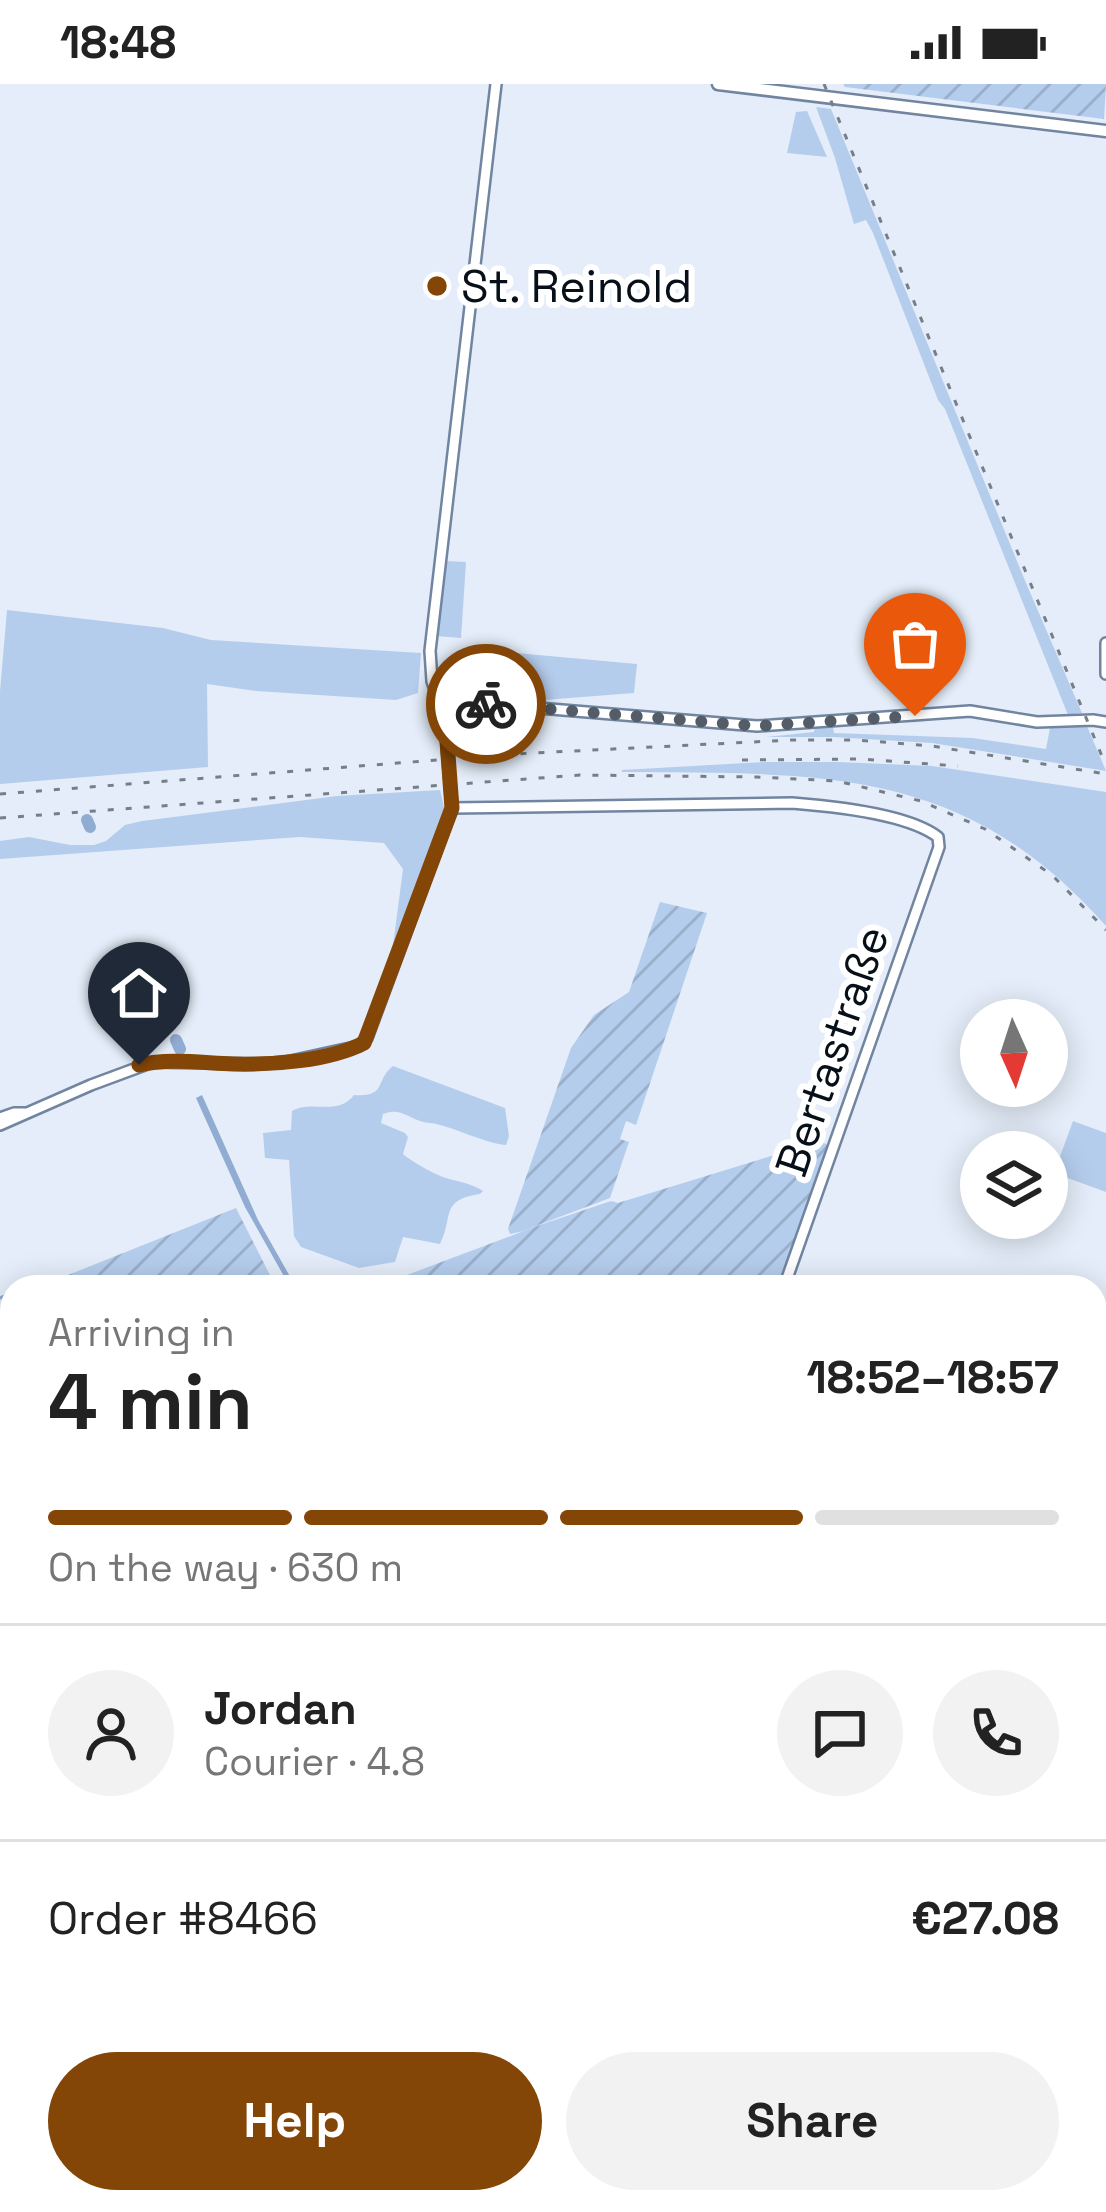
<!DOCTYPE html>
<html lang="en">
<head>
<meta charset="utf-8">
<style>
	body { margin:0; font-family:"Space Grotesk",sans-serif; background:#f2f2f2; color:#222; height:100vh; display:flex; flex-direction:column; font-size:45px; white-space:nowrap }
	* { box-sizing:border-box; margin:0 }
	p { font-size:39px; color:#767676 }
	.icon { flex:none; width:66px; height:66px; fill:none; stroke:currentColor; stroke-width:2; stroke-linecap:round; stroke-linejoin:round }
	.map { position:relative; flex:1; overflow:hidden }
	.side { position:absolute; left:0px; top:1191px; width:1107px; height:939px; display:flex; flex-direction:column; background:#fff; border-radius:36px 36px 0 0; box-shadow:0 6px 30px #0003 }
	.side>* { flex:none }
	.needle { width:78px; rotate:177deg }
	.controls { position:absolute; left:960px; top:915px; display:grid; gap:24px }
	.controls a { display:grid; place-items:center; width:108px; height:108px; border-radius:50%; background:#fff; box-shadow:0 6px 30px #0003; font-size:60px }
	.pin { position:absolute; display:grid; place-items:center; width:102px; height:102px; color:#fff; margin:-123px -51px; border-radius:50% 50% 50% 0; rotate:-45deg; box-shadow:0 0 12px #0007 }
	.pin .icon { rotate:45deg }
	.courier { position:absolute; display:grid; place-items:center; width:120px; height:120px; margin:-60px; border:9px solid #844607; border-radius:50%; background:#fff; color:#222; box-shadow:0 3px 15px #0007 }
	.summary em { font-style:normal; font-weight:700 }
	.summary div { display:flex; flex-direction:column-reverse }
	.summary { display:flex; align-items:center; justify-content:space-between; height:204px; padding:0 48px }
	h1 { font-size:78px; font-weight:700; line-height:90px }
	.bar { display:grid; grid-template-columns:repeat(4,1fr); gap:18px 12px; align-content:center; height:144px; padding:0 48px }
	.bar i { height:15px; border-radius:9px; background:#e0e0e0 }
	.bar .on { background:#844607 }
	.bar p { grid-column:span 4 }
	.line { display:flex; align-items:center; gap:30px; padding:0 48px; border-top:3px solid #e0e0e0 }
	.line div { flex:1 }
	.round { display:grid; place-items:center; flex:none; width:126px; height:126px; border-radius:63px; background:#f2f2f2 }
	.action { display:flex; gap:24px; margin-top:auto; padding:24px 48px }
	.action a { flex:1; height:138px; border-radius:72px; background:#844607; color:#fff; font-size:48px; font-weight:700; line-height:138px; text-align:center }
	.action a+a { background:#f2f2f2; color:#222 }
	.status { display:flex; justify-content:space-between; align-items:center; height:84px; padding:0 60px; background:#fff; direction:ltr }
	.status svg { height:33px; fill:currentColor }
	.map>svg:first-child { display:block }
</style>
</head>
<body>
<div class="status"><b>18:48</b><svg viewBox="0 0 49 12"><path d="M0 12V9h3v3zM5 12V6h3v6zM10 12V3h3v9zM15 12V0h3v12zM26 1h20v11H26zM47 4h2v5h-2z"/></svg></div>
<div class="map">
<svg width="1106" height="2128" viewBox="0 0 1106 2128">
	<defs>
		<pattern id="forest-firs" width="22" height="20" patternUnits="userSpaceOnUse" patternTransform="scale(3)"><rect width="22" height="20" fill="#8ca8cd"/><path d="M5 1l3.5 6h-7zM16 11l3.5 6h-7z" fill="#778faf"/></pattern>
		<pattern id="garden-furrows" width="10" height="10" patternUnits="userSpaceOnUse" patternTransform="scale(3)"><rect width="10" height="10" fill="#b5cded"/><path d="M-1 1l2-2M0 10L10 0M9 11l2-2" fill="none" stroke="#9aafca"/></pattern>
	</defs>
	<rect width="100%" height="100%" fill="#e4edf9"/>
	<!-- green -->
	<g fill="#b5cded">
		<polygon points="816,23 831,25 1026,499 1082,629 1068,631 945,325 938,316 873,149 866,136 854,140 835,74"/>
		<polygon points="807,27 827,73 787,69 796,28"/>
		<polygon points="447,477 466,478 461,554 436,552"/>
		<polygon points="7,526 163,544 211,556 421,569 418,609 396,616 256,607 207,600 208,683 0,700 0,607"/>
		<polygon points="463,564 637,580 634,609 518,618 460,609"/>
		<polygon points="833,642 834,649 973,654 1046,665 1050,644 1087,642 1106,687 932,659 833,653 766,653 814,648 815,643"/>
		<path d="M 766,678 L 837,678 L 932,682 L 1106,708 L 1106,842 C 963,680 820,690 622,688 L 622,686 Z"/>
		<polygon points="440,706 445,727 391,877 403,785 384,759 300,753 0,775 0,757 29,753 70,761 94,761 106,757 125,741 142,737 337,712"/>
		<path d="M 393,982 L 505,1024 L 509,1052 L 506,1061 C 489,1060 459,1046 440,1041 C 430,1038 430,1040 420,1037 C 405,1032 400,1024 383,1030 L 381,1039 L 405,1049 L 408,1053 L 403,1070 C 412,1078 434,1090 446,1094 C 459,1098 471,1099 483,1107 L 480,1110 C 439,1116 454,1133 440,1160 L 403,1153 L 395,1178 L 359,1184 L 301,1163 L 294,1152 L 289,1076 L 265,1074 L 263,1049 L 291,1046 L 292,1027 C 312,1015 337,1033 354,1011 C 388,1013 374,997 393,982 Z"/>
		<polygon points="1073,1037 1106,1049 1106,1108 1054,1089"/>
		<polygon points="0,1965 12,1971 12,2118 138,2118 127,2128 19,2128 0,2113"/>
		<polygon points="1095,1972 1106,1980 1106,2128 1052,2128 1058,2118 1095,2118"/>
		<polygon points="720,2118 909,2118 904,2128 718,2128"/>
	</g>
	<!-- forest -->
	<g fill="url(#forest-firs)">
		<polygon points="0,1741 12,1748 12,1823 0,1817"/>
		<polygon points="285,2118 479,2118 488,2128 276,2128"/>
	</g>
	<!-- garden -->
	<g fill="url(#garden-furrows)">
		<polygon points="843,0 1106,0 1104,35 845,3"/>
		<polygon points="660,818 707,829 636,1041 626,1037 620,1055 629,1058 610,1114 525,1146 611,1117 618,1119 820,1057 828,1061 778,1203 375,1203 524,1147 510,1150 508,1145 571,964 594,931 629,908"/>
		<polygon points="236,1124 276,1203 55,1203 53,1197"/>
	</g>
	<!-- water -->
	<polygon fill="#91acd2" points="202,1011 258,1136 296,1203 290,1203 245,1123 196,1014"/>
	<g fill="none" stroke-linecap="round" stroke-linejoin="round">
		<!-- stream -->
		<g stroke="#91acd2" stroke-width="3">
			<polyline points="26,1203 40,1203"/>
			<polyline points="0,1214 12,1209"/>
		</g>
		<!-- river -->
		<g stroke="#91acd2" stroke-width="12">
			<polyline points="87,736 90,743"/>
			<polyline points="176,956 180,965"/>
		</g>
		<defs>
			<g id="tertiary">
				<polyline points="1106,559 1106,590"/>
				<path d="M 439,615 C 452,612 466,613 478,619 L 757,642 L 970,627 L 1037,638 L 1093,636 L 1106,638"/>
				<path d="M 452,724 L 792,719 C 831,722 908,730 938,753 L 939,763 L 784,1203"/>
				<polyline points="0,1034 14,1029 24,1029"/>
				<polyline points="0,1041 91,1001 153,978 260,980 286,978 359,962 367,954 452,724 445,636 432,597 430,567 496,0"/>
			</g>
			<g id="secondary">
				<polyline points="718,0 1106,47"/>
				<polyline points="1095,1504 1106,1498"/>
				<polyline points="0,1692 12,1704"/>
				<polyline points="485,2118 494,2128"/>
				<polyline points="264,2128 273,2118"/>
			</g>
		</defs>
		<!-- tertiary casing -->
		<use href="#tertiary" stroke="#7185a0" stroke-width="14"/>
		<!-- secondary casing -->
		<use href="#secondary" stroke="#7185a0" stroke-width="15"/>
		<!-- tertiary -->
		<use href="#tertiary" stroke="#fff" stroke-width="9"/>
		<!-- secondary -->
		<use href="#secondary" stroke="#fff" stroke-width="10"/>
		<!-- rail -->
		<g stroke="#767f89" stroke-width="3" stroke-dasharray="6 12" stroke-linecap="butt">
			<polyline points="824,0 1106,682"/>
			<polyline points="742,676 860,675 958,682"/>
			<polyline points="0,710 514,670 792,656 857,656 932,662 1106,690"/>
			<polyline points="0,734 580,691 757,693 837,697 921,717 985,745 1052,791 1106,846"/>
		</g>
	</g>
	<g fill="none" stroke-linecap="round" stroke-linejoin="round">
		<!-- done -->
		<polyline stroke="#545d67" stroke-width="12" stroke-dasharray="0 21.6" points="486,620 757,642 915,632"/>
		<!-- route -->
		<path stroke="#844607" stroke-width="15" d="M 139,981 C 170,974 202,979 233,980 C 272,981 329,977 364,959 L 452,724 L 446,644 L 439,615 L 470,615 L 486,620"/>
	</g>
	<!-- markers -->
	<circle fill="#844607" stroke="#fff" stroke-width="4.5" cx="437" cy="202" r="12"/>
	<g text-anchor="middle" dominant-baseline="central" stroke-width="12" stroke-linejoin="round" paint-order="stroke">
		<!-- poi labels -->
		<g font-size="45" fill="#070f18" stroke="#fff" text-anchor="start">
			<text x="461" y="202">St. Reinold</text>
		</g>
		<!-- street labels -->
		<g font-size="45" fill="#070f18" stroke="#fff">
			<text transform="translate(832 967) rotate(-71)">Bertastraße</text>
		</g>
	</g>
</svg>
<div class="controls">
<a><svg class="needle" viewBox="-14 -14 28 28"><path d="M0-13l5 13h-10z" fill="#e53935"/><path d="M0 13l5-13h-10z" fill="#767676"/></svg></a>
<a><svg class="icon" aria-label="layers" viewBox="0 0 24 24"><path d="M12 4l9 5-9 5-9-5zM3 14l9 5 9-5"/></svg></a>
</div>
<div class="pin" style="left:915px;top:632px;background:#ea580c"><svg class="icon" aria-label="bag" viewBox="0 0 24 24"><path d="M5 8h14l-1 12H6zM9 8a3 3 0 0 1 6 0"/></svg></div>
<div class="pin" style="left:139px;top:981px;background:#1f2937"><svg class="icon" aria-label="home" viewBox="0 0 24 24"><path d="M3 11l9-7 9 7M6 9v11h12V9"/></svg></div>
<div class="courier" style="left:486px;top:620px"><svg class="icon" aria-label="bike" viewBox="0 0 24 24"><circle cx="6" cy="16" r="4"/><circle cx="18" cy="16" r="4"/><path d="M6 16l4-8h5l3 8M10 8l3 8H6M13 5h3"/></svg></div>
<section class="side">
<div class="summary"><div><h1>4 min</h1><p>Arriving in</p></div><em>18:52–18:57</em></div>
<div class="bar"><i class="on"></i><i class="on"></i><i class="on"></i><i></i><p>On the way · 630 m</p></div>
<div class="line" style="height:216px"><a class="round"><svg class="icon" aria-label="person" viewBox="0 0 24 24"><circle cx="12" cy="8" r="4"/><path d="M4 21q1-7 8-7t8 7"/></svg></a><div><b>Jordan</b><p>Courier · 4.8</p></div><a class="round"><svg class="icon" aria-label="chat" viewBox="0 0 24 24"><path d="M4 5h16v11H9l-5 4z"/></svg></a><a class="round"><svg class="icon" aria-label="phone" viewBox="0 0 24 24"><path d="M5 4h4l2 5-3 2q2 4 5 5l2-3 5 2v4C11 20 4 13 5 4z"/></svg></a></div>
<div class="line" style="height:156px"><div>Order #8466</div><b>€27.08</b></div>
<div class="action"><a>Help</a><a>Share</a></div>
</section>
</div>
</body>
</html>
